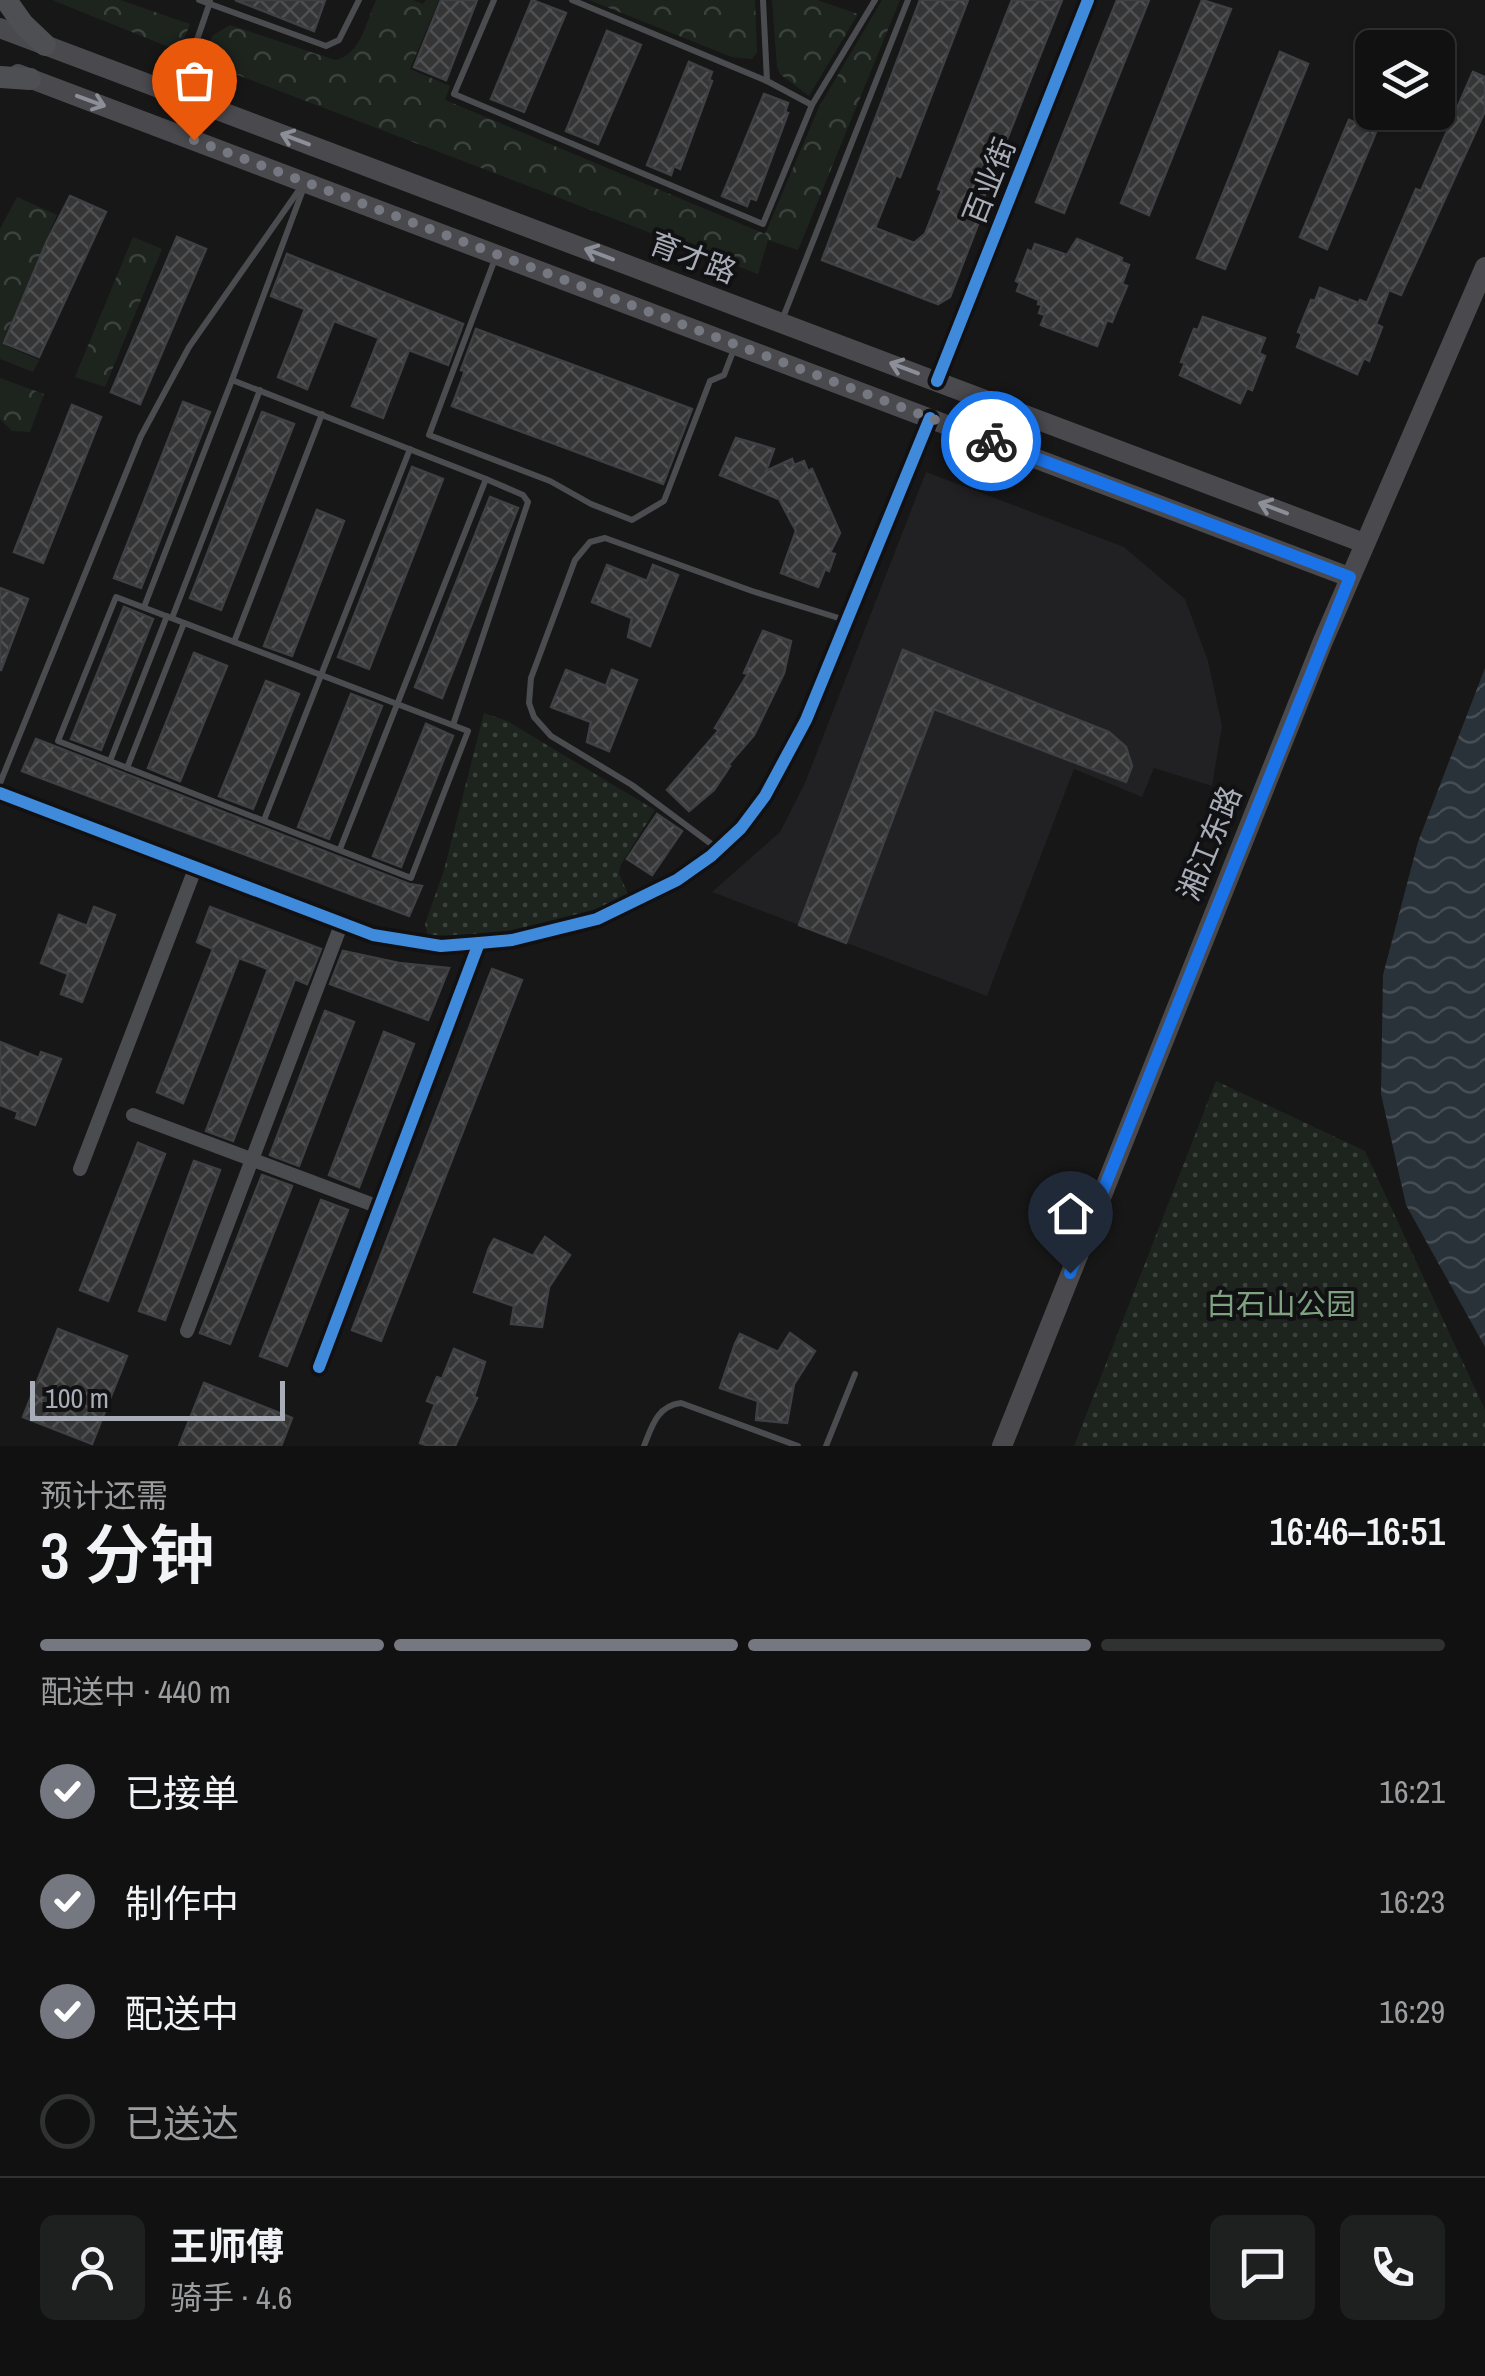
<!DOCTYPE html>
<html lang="zh">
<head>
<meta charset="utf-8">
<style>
	body { margin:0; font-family:"Archivo Narrow","Noto Sans SC",sans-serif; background:#1e1f1f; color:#f1f3f6; height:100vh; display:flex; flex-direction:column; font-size:38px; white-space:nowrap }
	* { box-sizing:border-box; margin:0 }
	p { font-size:32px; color:#9c9d9f }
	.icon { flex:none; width:55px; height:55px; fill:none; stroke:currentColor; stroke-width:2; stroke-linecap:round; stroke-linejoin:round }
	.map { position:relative; height:1446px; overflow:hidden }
	.panel { display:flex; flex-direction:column; background:#111; flex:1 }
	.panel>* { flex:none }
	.fabs { position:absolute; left:1355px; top:30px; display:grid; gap:20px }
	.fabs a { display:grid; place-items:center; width:100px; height:100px; border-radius:15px; background:#111; box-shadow:0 2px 8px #0004,0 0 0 2px #303131; font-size:50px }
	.scale { position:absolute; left:30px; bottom:25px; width:255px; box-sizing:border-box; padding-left:10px; border:5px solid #a8adb8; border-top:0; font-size:28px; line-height:35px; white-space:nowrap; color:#a8adb8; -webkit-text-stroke:8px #111113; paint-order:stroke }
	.pin { position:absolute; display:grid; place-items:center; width:85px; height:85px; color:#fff; margin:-102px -42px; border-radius:50% 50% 50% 0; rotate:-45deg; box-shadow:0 0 10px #0007 }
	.pin .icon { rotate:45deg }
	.courier { position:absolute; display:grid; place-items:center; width:100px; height:100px; margin:-50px; border:8px solid #1a73e8; border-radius:50%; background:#fff; color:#222; box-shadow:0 2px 12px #0007 }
	.head em { font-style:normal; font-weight:600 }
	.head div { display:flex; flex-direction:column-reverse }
	.head { display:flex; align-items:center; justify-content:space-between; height:170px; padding:0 40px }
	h1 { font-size:65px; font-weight:600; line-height:75px }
	.bar { display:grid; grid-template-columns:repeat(4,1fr); gap:15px 10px; align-content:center; height:120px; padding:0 40px }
	.bar i { height:12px; border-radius:8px; background:#303131 }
	.bar .selected { background:#757880 }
	.bar p { grid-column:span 4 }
	.line { display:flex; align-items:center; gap:25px; padding:0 40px; border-top:2px solid #303131 }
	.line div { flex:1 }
	.round { display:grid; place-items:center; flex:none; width:105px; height:105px; border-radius:15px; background:#1e1f1f }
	ol { padding:0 40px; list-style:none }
	li { display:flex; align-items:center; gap:30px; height:110px }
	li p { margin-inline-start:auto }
	li .icon { padding:10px; border-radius:50%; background:#757880; color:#fff; stroke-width:4 }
	li:last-child { color:#9c9d9f }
	li i { width:55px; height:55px; border:5px solid #303131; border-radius:50% }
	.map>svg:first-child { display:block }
</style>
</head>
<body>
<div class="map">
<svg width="1485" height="1446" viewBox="0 0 1485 1446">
	<defs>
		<pattern id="forest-crowns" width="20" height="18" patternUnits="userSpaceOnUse" patternTransform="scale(2.5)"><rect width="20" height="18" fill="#1d241e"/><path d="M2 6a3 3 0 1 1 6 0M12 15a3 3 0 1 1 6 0" fill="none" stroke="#3b413d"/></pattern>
		<pattern id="park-dots" width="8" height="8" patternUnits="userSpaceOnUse" patternTransform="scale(2.5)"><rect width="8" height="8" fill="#1d241e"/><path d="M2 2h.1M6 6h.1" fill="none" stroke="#3b413d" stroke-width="1.8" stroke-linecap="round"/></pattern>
		<pattern id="water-waves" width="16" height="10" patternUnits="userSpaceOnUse" patternTransform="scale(2.5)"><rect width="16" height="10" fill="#2a3239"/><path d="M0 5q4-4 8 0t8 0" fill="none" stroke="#464d54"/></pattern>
		<pattern id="building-cross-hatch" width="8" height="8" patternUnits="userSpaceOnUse" patternTransform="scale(2.5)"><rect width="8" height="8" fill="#353536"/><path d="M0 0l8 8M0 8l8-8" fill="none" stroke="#4f5051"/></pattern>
	</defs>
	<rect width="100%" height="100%" fill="#171717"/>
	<!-- built -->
	<polygon fill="#212123" points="926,472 1124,547 1185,599 1208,661 1222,726 1212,786 1154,768 1142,797 1074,769 987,996 712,892 780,832 805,783"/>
	<!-- forest -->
	<g fill="url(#forest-crowns)">
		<polygon points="52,0 120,0 190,24 179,51"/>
		<path d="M 376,0 L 413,0 L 423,4 L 426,0 L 439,0 L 410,69 L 450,86 L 445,100 L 765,234 L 819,107 L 882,0 L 900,0 L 798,250 L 768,240 L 758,274 L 204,62 L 212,36 L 230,25 L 335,60 C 361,55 366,22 376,0 Z"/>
		<polygon points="589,0 755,0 757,52 752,59 732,57"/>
		<polygon points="772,0 817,0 858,14 809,96 780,74 777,67"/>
		<polygon points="17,197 57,215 2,344 39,360 33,372 0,359 0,229"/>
		<polygon points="133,237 162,249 105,387 75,377"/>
		<polygon points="0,378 44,394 30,432 12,431 0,419"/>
	</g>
	<!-- park -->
	<g fill="url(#park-dots)">
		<path d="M 484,713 L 507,721 L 655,810 L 620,866 L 619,874 L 629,896 C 563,924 500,937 428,935 L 425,924 L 444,870 Z"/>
		<polygon points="1216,1081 1365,1151 1485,1410 1485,1446 1074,1446"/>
	</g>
	<!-- water -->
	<polygon fill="url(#water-waves)" points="1485,668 1485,1347 1406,1205 1381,1094 1383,975 1418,842"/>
	<!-- building -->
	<g fill="url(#building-cross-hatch)" stroke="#3f4043" stroke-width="2.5">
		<polygon points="235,0 325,0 314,31"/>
		<polygon points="441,0 477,0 446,80 414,67"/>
		<polygon points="532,0 566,13 524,112 491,99"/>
		<polygon points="920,0 968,0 900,177 896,175 875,228 914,243 925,234 942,191 938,189 1012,0 1062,0 976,217 980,219 950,297 938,304 822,260"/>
		<polygon points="1117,0 1149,0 1064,213 1036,202"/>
		<polygon points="1202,0 1231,9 1149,215 1121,203"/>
		<polygon points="607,31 641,45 598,144 566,131"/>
		<polygon points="1280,52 1308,64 1225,269 1197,258"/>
		<polygon points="689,62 712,72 709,80 712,81 680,169 674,166 671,175 647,165"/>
		<polygon points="1473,72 1485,77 1485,111 1401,295 1389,290 1376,324 1382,327 1369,361 1364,358 1357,374 1297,347 1302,334 1298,332 1311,300 1315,301 1320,288 1358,303 1360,300 1367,303 1416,189 1421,191"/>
		<polygon points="764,94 788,103 785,112 788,113 756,200 750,198 747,206 722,196"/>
		<polygon points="1349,120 1376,132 1327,249 1300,237"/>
		<polygon points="70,196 106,212 39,357 4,343 47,241"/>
		<polygon points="177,237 206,249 140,404 111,392"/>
		<polygon points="1077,239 1122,258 1121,262 1129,265 1122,284 1127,286 1112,322 1107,320 1097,346 1041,325 1045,315 1039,313 1042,305 1038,304 1039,300 1017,291 1020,283 1016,281 1028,250 1032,252 1035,244 1067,255"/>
		<polygon points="287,254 463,324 448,365 409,350 383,418 352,406 379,338 334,321 307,389 278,377 305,309 271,296"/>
		<polygon points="1203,317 1265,338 1259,353 1265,356 1252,390 1247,388 1240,403 1180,375 1185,363 1181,362 1194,329 1198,330"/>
		<polygon points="476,329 692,409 663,484 452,406 465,371 461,370"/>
		<polygon points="183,402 210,412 141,588 114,578"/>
		<polygon points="72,405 101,417 43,563 14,552"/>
		<polygon points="262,412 294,424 221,610 190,598"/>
		<polygon points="736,438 774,449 766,471 792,459 794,465 804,461 808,471 812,469 840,533 830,553 835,554 829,571 825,569 818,587 781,573 796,531 779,499 720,475"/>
		<polygon points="412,467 443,479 369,669 338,657"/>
		<polygon points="490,497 518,508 442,698 415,687"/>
		<polygon points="317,510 344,521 292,656 264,646"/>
		<polygon points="607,565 647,581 653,565 678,575 650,646 628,637 632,618 592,602"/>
		<polygon points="0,588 28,599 1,670 0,670"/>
		<polygon points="124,607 153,619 101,750 71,739"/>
		<polygon points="763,631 791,641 784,673 754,735 728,765 730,766 714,790 689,811 667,790 719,730 715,728 748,674 744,673"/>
		<polygon points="903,650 1109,732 1126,747 1132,766 1126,782 934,709 846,943 799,925"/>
		<polygon points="194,653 227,666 180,781 148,768"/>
		<polygon points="566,670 606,686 612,670 637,680 609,751 587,742 591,722 551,707"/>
		<polygon points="266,681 299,694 253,809 219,796"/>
		<polygon points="351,694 382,706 329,839 298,827"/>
		<polygon points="426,724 453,736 401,867 373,856"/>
		<polygon points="36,739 409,884 422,886 409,916 22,771"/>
		<polygon points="657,814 682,831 652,875 627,859"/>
		<polygon points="94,907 115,915 82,1002 61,994 68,974 41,963 59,915 87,926"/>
		<polygon points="210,907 321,949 307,984 295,979 233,1141 206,1131 268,969 239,958 183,1103 157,1092 213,949 197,942"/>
		<polygon points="343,951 399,963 449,968 428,1020 330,984"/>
		<polygon points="492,969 522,980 381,1341 352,1330"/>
		<polygon points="325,1011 354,1022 299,1166 270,1155"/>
		<polygon points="384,1032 414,1044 359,1187 329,1175"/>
		<polygon points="0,1042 39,1058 41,1052 61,1059 35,1125 16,1118 18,1112 0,1105"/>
		<polygon points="138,1143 165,1154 108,1301 80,1290"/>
		<polygon points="194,1161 220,1170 165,1320 139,1311"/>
		<polygon points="262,1175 292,1186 230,1344 200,1333"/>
		<polygon points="321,1200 348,1210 287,1366 260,1356"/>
		<polygon points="545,1237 570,1255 549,1287 542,1327 511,1324 514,1306 474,1292 489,1248 494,1239 533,1256"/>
		<polygon points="58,1329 127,1356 92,1444 23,1417"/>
		<polygon points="790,1333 815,1351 794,1384 787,1423 756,1420 758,1401 720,1388 735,1344 740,1334 778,1352"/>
		<polygon points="454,1349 485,1362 474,1397 477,1398 455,1446 429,1446 420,1443 435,1404 427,1401 437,1377 442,1379"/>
		<polygon points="204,1383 292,1418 281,1446 179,1446"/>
	</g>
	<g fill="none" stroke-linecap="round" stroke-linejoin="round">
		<!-- service -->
		<g stroke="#4b4c50" stroke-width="6">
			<polyline points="199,0 326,46 339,40 359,0"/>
			<polyline points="494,0 454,94 763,224 812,105 767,81 572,0"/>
			<polyline points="763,0 767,81"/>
			<polyline points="180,89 210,2"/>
			<polyline points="812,105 875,0"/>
			<polyline points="304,187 232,380 486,479 523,495 528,502 453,725"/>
			<polyline points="495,259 429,435 550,481 591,504 632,520 664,501 710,381 724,375 734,349"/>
			<polyline points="782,320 908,0"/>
			<polygon points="116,597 468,731 411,878 58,741"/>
			<polyline points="144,607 232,380"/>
			<polyline points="172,618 260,390"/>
			<polyline points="234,642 322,414"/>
			<polyline points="110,761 167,616"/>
			<polyline points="127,768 184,623"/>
			<polyline points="0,783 141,436 189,347 299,190"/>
			<polyline points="264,820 410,449"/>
			<polyline points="340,849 486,479"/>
			<polyline points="718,849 632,785 551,736 534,717 529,703 531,678 575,560 590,542 605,538 752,591 845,620"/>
			<path d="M 644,1446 C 652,1426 657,1406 681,1403 L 798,1446"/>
			<polyline points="826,1446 855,1374"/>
		</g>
		<!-- minor -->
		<g stroke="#4b4c50" stroke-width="14">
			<polyline points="0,793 373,935 441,946 479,943 512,940 597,919 677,880 711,856 741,828 765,796 806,720 930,418"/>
			<polyline points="133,1115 379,1207"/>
			<polyline points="80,1169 195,869"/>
			<polyline points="187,1331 341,925"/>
			<polyline points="319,1367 479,943"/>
		</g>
		<!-- tertiary -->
		<polyline stroke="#4b4c50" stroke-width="18" points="937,381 1088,0"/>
		<!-- secondary -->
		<g stroke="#4a4a4e" stroke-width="20">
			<polyline points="0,28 1364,543"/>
			<polyline points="18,74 1349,577"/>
			<polyline points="1002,1446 1323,641 1485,267"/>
		</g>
		<!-- primary -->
		<g stroke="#4d4f52" stroke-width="22">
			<polyline points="6,0 23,24 45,45"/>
			<polyline points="0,77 30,79"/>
		</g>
		<defs>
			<g id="cycleway">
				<polyline points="937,381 1088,0"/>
				<polyline points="0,793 373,935 441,946 479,943 512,940 597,919 677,880 711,856 741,828 765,796 806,720 930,418"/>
				<polyline points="319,1367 479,943"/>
			</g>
		</defs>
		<!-- cycleway casing -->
		<use href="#cycleway" stroke="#111113" stroke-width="19"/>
		<!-- cycleway -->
		<use href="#cycleway" stroke="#408adc" stroke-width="12"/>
	</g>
	<!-- one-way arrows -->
	<defs><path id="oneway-shaft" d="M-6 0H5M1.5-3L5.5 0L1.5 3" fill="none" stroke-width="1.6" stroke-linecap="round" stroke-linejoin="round" transform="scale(2.5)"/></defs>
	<g stroke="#8c8f98">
		<use href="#oneway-shaft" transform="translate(91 101) rotate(20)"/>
		<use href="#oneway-shaft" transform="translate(295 139) rotate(-159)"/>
		<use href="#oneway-shaft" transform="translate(599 254) rotate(-159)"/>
		<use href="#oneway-shaft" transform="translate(904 368) rotate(-159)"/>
		<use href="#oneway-shaft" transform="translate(1273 508) rotate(-159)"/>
	</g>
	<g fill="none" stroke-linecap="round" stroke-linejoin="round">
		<!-- done -->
		<polyline stroke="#757880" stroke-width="10" stroke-dasharray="0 18" points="194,140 991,441"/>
		<!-- route -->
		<polyline stroke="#1a73e8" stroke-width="12" points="991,441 1350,577 1070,1273"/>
	</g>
	<g text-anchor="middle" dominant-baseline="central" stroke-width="8" stroke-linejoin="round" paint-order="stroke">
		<!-- street labels -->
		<g font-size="30" fill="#a8adb8" stroke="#111113">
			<text transform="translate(989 181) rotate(-68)">百业街</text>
			<text transform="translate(693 257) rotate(21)">育才路</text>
			<text transform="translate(1209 843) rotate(-68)">湘江东路</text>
		</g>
		<!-- park labels -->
		<g font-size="30" fill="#7fa381" stroke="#111113">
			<text x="1281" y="1304">白石山公园</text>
		</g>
	</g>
</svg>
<div class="fabs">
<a><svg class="icon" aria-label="layers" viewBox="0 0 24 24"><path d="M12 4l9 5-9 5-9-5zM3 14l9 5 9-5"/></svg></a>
</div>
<div class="scale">100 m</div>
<div class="pin" style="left:194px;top:140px;background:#ea580c"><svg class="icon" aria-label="bag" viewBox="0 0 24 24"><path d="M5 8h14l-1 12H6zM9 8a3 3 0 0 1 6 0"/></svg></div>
<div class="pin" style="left:1070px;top:1273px;background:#1f2937"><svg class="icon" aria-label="home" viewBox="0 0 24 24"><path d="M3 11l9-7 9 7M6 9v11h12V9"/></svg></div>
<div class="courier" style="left:991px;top:441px"><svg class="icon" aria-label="bike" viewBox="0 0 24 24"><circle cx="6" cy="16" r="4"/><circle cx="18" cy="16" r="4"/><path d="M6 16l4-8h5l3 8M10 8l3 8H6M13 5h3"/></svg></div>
</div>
<section class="panel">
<div class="head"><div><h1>3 分钟</h1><p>预计还需</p></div><em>16:46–16:51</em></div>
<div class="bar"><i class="selected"></i><i class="selected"></i><i class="selected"></i><i></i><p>配送中 · 440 m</p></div>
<ol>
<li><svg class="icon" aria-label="check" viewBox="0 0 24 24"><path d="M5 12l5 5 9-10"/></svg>已接单<p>16:21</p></li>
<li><svg class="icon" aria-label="check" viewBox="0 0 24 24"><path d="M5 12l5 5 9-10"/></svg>制作中<p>16:23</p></li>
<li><svg class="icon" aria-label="check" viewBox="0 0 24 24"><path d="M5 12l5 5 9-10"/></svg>配送中<p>16:29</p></li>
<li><i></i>已送达</li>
</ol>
<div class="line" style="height:180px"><a class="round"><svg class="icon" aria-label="person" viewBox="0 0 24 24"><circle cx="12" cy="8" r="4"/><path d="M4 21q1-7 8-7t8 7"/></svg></a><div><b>王师傅</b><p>骑手 · 4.6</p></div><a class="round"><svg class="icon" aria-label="chat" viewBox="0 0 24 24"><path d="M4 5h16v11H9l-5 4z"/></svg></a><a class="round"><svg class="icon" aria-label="phone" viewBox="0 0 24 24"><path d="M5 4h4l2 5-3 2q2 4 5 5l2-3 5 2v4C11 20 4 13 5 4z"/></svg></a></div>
</section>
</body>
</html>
